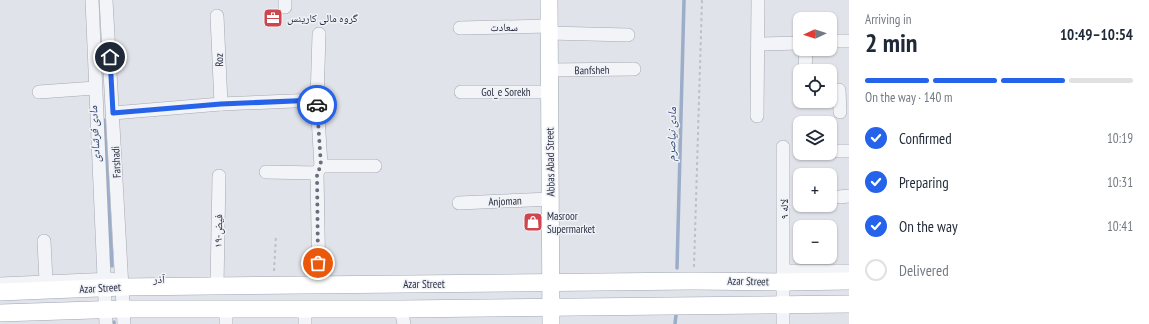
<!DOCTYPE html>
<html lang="en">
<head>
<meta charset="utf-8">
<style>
	body { margin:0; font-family:"PT Sans Narrow","Noto Naskh Arabic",sans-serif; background:#f2f2f3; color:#1f2937; height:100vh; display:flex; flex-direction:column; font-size:15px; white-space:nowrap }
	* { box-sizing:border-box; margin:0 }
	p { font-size:13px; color:#747a83 }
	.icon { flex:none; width:22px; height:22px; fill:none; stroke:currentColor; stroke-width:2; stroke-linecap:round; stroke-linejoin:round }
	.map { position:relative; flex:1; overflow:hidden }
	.side { display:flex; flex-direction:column; background:#fff; width:300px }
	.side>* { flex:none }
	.needle { width:26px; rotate:266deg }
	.fabs { position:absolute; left:793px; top:12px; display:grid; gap:8px }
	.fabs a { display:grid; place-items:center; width:44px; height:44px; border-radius:8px; background:#fff; box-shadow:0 1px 3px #0004; font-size:20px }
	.pin { position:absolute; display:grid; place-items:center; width:34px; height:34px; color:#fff; margin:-17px; border:2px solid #fff; border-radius:50%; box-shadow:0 1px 4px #0007 }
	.courier { position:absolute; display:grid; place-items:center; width:40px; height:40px; margin:-20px; border:3px solid #2563eb; border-radius:50%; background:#fff; color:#222; box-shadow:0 1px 5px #0007 }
	.headline em { font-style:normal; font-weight:600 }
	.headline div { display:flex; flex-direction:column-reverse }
	.headline { display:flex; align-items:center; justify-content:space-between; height:68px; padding:0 16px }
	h1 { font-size:26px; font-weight:600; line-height:30px }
	.bar { display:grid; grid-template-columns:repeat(4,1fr); gap:6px 4px; align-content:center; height:48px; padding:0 16px }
	.bar i { height:5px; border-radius:3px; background:#e0e1e3 }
	.bar .current { background:#2563eb }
	.bar p { grid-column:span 4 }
	ol { padding:0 16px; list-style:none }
	li { display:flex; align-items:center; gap:12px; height:44px }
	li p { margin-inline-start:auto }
	li .icon { padding:4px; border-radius:50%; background:#2563eb; color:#fff; stroke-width:4 }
	li:last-child { color:#747a83 }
	li i { width:22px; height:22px; border:2px solid #e0e1e3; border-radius:50% }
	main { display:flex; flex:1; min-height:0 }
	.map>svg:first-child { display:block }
</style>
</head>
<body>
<main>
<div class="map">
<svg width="849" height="324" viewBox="0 0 849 324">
	<rect width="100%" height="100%" fill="#e0e3e9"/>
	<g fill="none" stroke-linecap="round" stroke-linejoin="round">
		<!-- stream -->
		<g stroke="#9badc9" stroke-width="3.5">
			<polyline points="104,120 112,266"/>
			<polyline points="677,268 684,0"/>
			<polyline points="114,322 114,324"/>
			<polyline points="675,324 676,315"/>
		</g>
		<defs>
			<g id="minor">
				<polyline points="92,0 106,324"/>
				<polyline points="106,0 124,324"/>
				<polyline points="285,0 285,7"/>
				<polyline points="217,16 221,104"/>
				<polyline points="460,28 549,26"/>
				<polyline points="549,33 628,35"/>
				<polyline points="319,34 317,100 321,166 317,173 319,285"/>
				<polyline points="830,41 849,41"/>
				<polyline points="758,44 800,43"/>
				<polyline points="550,70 634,69"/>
				<polyline points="805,71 806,49"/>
				<polyline points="830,90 839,90 840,112"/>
				<polyline points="39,92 95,88"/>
				<polyline points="461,92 550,92"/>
				<polyline points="113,113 221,104 317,100"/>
				<polyline points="757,116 758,0"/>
				<polyline points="836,151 849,151"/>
				<polyline points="321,166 375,166"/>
				<polyline points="266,172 317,173"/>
				<polyline points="839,197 849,196"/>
				<polyline points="459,203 551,199"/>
				<polyline points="44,241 46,281"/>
				<polyline points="784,271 849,271"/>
				<polyline points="0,284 112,279"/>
				<polyline points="217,286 219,176"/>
				<polyline points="401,309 404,324"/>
				<polyline points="226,310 226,324"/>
				<polyline points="305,324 305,309"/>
				<polyline points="783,324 783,147"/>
			</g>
			<g id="major">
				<polyline points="549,0 551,324"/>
				<polyline points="0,292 123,287 694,281 784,282 849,281"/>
				<polyline points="0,313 124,309 401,309 849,304"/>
			</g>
		</defs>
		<!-- minor casing -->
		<use href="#minor" stroke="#a5a9b3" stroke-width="14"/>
		<!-- major casing -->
		<use href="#major" stroke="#9fa6b5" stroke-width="18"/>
		<!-- path -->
		<g stroke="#bec1c8" stroke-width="2" stroke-dasharray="3 3" stroke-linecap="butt">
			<polyline points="694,267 702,0"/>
			<polyline points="274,271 276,236"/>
		</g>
		<!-- minor -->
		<use href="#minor" stroke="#f3f4f7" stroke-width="13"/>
		<!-- major -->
		<use href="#major" stroke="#fff" stroke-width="17"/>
	</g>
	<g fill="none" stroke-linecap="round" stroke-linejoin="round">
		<!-- done -->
		<polyline stroke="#696e7c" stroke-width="4" stroke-dasharray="0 7.2" points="317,105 321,166 317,173 318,263"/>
		<!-- route -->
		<polyline stroke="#2563eb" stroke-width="5" points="110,57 113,113 221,104 317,100 317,105"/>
	</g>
	<!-- icons -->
	<defs>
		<symbol id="office-square" viewBox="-11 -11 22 22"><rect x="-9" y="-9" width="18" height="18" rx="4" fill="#ce454d" stroke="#f0f2f7"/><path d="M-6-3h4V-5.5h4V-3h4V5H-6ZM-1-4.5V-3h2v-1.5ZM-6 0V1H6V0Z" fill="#fff"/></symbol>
		<symbol id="shop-square" viewBox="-11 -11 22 22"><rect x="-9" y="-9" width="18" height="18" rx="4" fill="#ce454d" stroke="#f0f2f7"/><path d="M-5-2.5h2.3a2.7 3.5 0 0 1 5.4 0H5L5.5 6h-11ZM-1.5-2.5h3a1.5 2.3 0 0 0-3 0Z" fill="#fff"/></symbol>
	</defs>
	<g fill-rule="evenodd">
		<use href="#office-square" x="262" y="7" width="22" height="22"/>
		<use href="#shop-square" x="522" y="211" width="22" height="22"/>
	</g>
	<g text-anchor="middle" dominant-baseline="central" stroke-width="3" stroke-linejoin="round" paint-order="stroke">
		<!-- poi labels -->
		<g font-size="11" fill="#292f41" stroke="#f0f2f7" text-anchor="start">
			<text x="287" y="18">گروه مالی کارینس</text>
			<text x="547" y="216">Masroor<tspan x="547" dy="13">Supermarket</tspan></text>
		</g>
		<!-- street labels -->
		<g font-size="11" fill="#292f41" stroke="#f0f2f7">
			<text transform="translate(504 27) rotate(-1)">سعادت</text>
			<text transform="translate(219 60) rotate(-92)">Roz</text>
			<text transform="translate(592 70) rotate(-1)">Banfsheh</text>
			<text x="506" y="92">Gol_e Sorekh</text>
			<text transform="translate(116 162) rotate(-93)">Farshadi</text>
			<text transform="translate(550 162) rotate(-91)">Abbas Abad Street</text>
			<text transform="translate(505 201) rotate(-2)">Anjoman</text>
			<text transform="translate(784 209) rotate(-90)">۹ لاله</text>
			<text transform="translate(218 231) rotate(-89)">۱۹-فیض</text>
			<text x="159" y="279">آذر</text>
			<text transform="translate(748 281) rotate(1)">Azar Street</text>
			<text x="424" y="284">Azar Street</text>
			<text transform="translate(100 288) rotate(-3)">Azar Street</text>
		</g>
		<!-- water labels -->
		<g font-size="12" font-style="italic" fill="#334a74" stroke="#f0f2f7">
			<text transform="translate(94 134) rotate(-93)">مادی فرشادی</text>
			<text transform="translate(671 134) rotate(-89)">مادی نیاصرم</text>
		</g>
	</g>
</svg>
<div class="fabs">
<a><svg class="needle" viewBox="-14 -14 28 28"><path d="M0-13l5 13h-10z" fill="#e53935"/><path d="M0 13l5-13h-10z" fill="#747a83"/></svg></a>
<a><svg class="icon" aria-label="locate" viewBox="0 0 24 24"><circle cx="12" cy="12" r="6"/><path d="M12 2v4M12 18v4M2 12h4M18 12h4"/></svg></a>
<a><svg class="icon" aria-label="layers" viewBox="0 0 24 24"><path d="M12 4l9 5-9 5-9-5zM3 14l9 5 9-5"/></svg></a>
<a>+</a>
<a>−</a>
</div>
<div class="pin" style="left:318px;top:263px;background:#ea580c"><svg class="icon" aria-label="bag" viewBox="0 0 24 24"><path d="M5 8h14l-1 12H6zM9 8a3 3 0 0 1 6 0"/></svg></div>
<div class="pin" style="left:110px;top:57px;background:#1f2937"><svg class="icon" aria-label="home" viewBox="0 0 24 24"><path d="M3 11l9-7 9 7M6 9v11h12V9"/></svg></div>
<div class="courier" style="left:317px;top:105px"><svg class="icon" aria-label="car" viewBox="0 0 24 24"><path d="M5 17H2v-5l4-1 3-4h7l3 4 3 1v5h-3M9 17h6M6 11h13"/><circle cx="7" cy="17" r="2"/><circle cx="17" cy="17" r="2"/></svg></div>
</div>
<section class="side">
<div class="headline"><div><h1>2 min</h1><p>Arriving in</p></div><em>10:49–10:54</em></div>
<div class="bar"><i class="current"></i><i class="current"></i><i class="current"></i><i></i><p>On the way · 140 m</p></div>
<ol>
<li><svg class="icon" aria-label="check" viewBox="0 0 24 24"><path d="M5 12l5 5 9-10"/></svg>Confirmed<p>10:19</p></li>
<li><svg class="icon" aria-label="check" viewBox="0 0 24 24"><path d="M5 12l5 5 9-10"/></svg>Preparing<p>10:31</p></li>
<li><svg class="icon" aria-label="check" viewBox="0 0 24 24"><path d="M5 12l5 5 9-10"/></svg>On the way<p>10:41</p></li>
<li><i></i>Delivered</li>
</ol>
</section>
</main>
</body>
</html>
